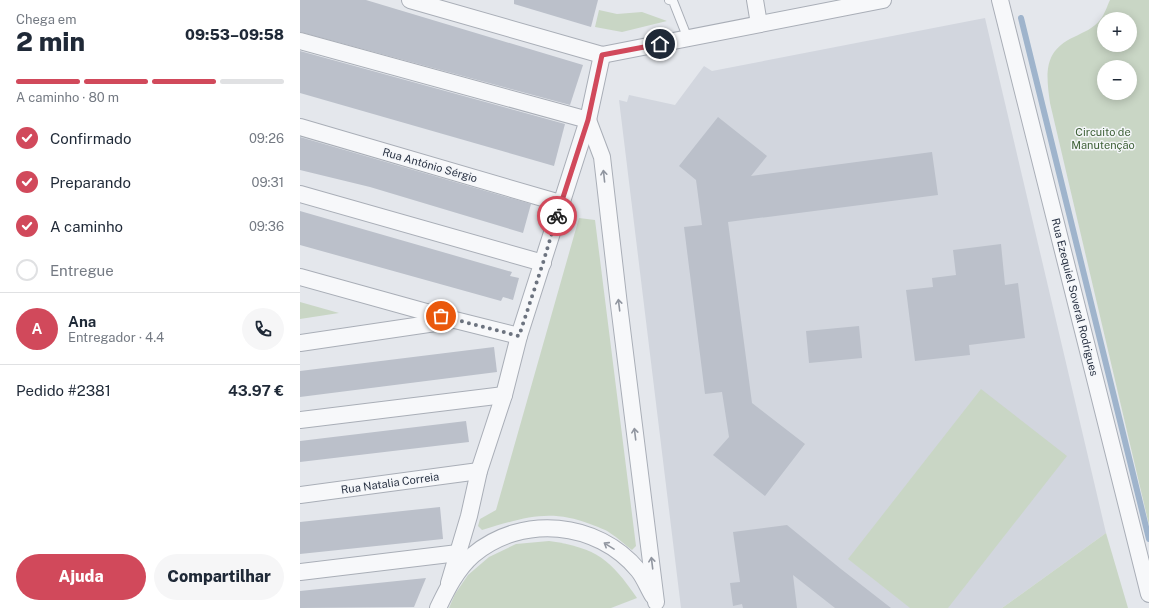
<!DOCTYPE html>
<html lang="pt">
<head>
<meta charset="utf-8">
<style>
	body { margin:0; font-family:"Public Sans",sans-serif; background:#f6f6f7; color:#1f2937; height:100vh; display:flex; flex-direction:column; font-size:15px; white-space:nowrap }
	* { box-sizing:border-box; margin:0 }
	p { font-size:13px; color:#747a83 }
	.icon { flex:none; width:22px; height:22px; fill:none; stroke:currentColor; stroke-width:2; stroke-linecap:round; stroke-linejoin:round }
	.map { position:relative; flex:1; overflow:hidden }
	.drawer { display:flex; flex-direction:column; background:#fff; width:300px }
	.drawer>* { flex:none }
	.tools { position:absolute; left:797px; top:12px; display:grid; gap:8px }
	.tools a { display:grid; place-items:center; width:40px; height:40px; border-radius:50%; background:#fff; box-shadow:0 2px 10px #0003; font-size:20px }
	.pin { position:absolute; display:grid; place-items:center; width:34px; height:34px; color:#fff; margin:-17px; border:2px solid #fff; border-radius:50%; box-shadow:0 1px 4px #0007 }
	.courier { position:absolute; display:grid; place-items:center; width:40px; height:40px; margin:-20px; border:3px solid #d1495b; border-radius:50%; background:#fff; color:#222; box-shadow:0 1px 5px #0007 }
	.head em { font-style:normal; font-weight:800 }
	.head div { display:flex; flex-direction:column-reverse }
	.head { display:flex; align-items:center; justify-content:space-between; height:68px; padding:0 16px }
	h1 { font-size:26px; font-weight:800; line-height:30px }
	.bar { display:grid; grid-template-columns:repeat(4,1fr); gap:6px 4px; align-content:center; height:48px; padding:0 16px }
	.bar i { height:5px; border-radius:3px; background:#e0e1e3 }
	.bar .selected { background:#d1495b }
	.bar p { grid-column:span 4 }
	.line { display:flex; align-items:center; gap:10px; padding:0 16px; border-top:1px solid #e0e1e3 }
	.line div { flex:1 }
	.round { display:grid; place-items:center; flex:none; width:42px; height:42px; border-radius:21px; background:#f6f6f7 }
	ol { padding:0 16px; list-style:none }
	li { display:flex; align-items:center; gap:12px; height:44px }
	li p { margin-inline-start:auto }
	li .icon { padding:4px; border-radius:50%; background:#d1495b; color:#fff; stroke-width:4 }
	li:last-child { color:#747a83 }
	li i { width:22px; height:22px; border:2px solid #e0e1e3; border-radius:50% }
	.button { display:flex; gap:8px; margin-top:auto; padding:8px 16px }
	.button a { flex:1; height:46px; border-radius:24px; background:#d1495b; color:#fff; font-size:16px; font-weight:800; line-height:46px; text-align:center }
	.button a+a { background:#f6f6f7; color:#1f2937 }
	main { display:flex; flex:1; min-height:0 }
	.map>svg:first-child { display:block }
</style>
</head>
<body>
<main>
<section class="drawer">
<div class="head"><div><h1>2 min</h1><p>Chega em</p></div><em>09:53–09:58</em></div>
<div class="bar"><i class="selected"></i><i class="selected"></i><i class="selected"></i><i></i><p>A caminho · 80 m</p></div>
<ol>
<li><svg class="icon" aria-label="check" viewBox="0 0 24 24"><path d="M5 12l5 5 9-10"/></svg>Confirmado<p>09:26</p></li>
<li><svg class="icon" aria-label="check" viewBox="0 0 24 24"><path d="M5 12l5 5 9-10"/></svg>Preparando<p>09:31</p></li>
<li><svg class="icon" aria-label="check" viewBox="0 0 24 24"><path d="M5 12l5 5 9-10"/></svg>A caminho<p>09:36</p></li>
<li><i></i>Entregue</li>
</ol>
<div class="line" style="height:72px"><b class="round" style="background:#d1495b;color:#fff">A</b><div><b>Ana</b><p>Entregador · 4.4</p></div><a class="round"><svg class="icon" aria-label="phone" viewBox="0 0 24 24"><path d="M5 4h4l2 5-3 2q2 4 5 5l2-3 5 2v4C11 20 4 13 5 4z"/></svg></a></div>
<div class="line" style="height:52px"><div>Pedido #2381</div><b>43.97 €</b></div>
<div class="button"><a>Ajuda</a><a>Compartilhar</a></div>
</section>
<div class="map">
<svg width="849" height="608" viewBox="0 0 849 608">
	<rect width="100%" height="100%" fill="#e4e7ec"/>
	<!-- built -->
	<polygon fill="#d2d6de" points="685,18 806,533 702,608 381,608 319,100 327,102 329,95 375,105 404,66 412,71"/>
	<!-- green -->
	<g fill="#c9d6c5" fill-rule="evenodd">
		<path d="M 810,0 L 849,0 L 849,525 L 750,103 C 746,74 743,51 774,37 C 784,32 794,28 800,20 C 805,14 807,6 810,0 ZM 804,19 L 830,19 L 830,45 L 804,45 ZM 804,67 L 830,67 L 830,93 L 804,93 Z"/>
		<polygon points="299,10 317,14 342,12 367,21 322,32 295,27"/>
		<path d="M 279,218 L 295,220 L 336,546 L 332,550 C 325,545 318,538 310,533 C 305,529 297,527 290,524 C 249,508 223,518 182,530 L 178,526 L 180,519 L 196,510 Z"/>
		<polygon points="0,302 39,313 0,319"/>
		<polygon points="681,389 767,456 648,608 610,608 548,559"/>
		<polygon points="806,533 828,608 702,608"/>
		<path d="M 249,541 C 297,548 310,559 337,598 L 311,608 L 149,608 L 155,594 L 168,575 L 189,557 L 216,544 Z"/>
	</g>
	<g fill="none" stroke-linecap="round" stroke-linejoin="round">
		<!-- stream -->
		<polyline stroke="#9fb4cc" stroke-width="6" points="721,18 849,539"/>
	</g>
	<!-- building -->
	<g fill="#bbc0ca">
		<polygon points="0,0 66,0 283,65 270,105 0,32"/>
		<polygon points="214,0 298,0 291,27 214,4"/>
		<polygon points="0,51 265,124 254,166 0,93"/>
		<polygon points="418,117 467,156 451,176 632,152 638,195 428,222 452,403 505,444 465,496 413,455 429,437 422,392 405,394 384,227 402,225 396,180 379,166"/>
		<polygon points="0,137 231,204 223,233 70,187 0,170"/>
		<polygon points="0,211 212,272 210,276 219,278 213,300 203,297 201,301 0,245"/>
		<polygon points="701,244 705,285 718,283 725,338 669,345 670,355 615,361 606,290 633,287 632,278 656,275 653,250"/>
		<polygon points="559,326 562,358 509,363 506,331"/>
		<polygon points="194,347 197,372 0,397 0,371"/>
		<polygon points="166,421 169,442 0,462 0,441"/>
		<polygon points="140,507 143,539 0,554 0,522"/>
		<polygon points="487,525 541,569 591,608 535,608 493,575 497,608 443,608 442,604 433,606 430,583 440,582 433,532"/>
		<polygon points="126,578 114,607 0,608 0,591"/>
	</g>
	<g fill="none" stroke-linecap="round" stroke-linejoin="round">
		<defs>
			<polyline id="lane" points="369,0 373,1 388,39"/>
			<g id="street">
				<polyline points="110,0 302,55 583,0"/>
				<polyline points="455,0 459,24"/>
				<polyline points="700,0 849,594"/>
				<polyline points="0,41 288,120 302,157 319,305 356,602"/>
				<polyline points="0,127 260,203"/>
				<polyline points="0,194 243,263"/>
				<polyline points="0,277 155,320 219,336"/>
				<polyline points="0,343 149,321"/>
				<polyline points="0,420 204,395"/>
				<polyline points="0,495 179,471"/>
				<polyline points="0,572 158,553"/>
				<polyline points="149,583 169,516 179,471 204,395 219,336 288,120 302,55"/>
				<path d="M 138,608 C 147,589 157,569 173,555 C 222,514 297,521 338,570 C 344,577 348,588 353,596"/>
			</g>
		</defs>
		<!-- lane casing -->
		<use href="#lane" stroke="#a9aeb7" stroke-width="10"/>
		<!-- street casing -->
		<use href="#street" stroke="#a9aeb7" stroke-width="18"/>
		<!-- lane -->
		<use href="#lane" stroke="#f7f8fa" stroke-width="8"/>
		<!-- street -->
		<use href="#street" stroke="#f7f8fa" stroke-width="16"/>
	</g>
	<!-- one-way arrows -->
	<defs><path id="oneway-shaft" d="M-6 0H5M1.5-3L5.5 0L1.5 3" fill="none" stroke-width="1.6" stroke-linecap="round" stroke-linejoin="round"/></defs>
	<g stroke="#9196a0">
		<use href="#oneway-shaft" transform="translate(304 176) rotate(-96)"/>
		<use href="#oneway-shaft" transform="translate(319 305) rotate(-97)"/>
		<use href="#oneway-shaft" transform="translate(335 434) rotate(-97)"/>
		<use href="#oneway-shaft" transform="translate(309 546) rotate(-148)"/>
		<use href="#oneway-shaft" transform="translate(352 563) rotate(-97)"/>
	</g>
	<g fill="none" stroke-linecap="round" stroke-linejoin="round">
		<!-- done -->
		<polyline stroke="#6c737f" stroke-width="4" stroke-dasharray="0 7.2" points="141,316 219,336 243,263 257,216"/>
		<!-- route -->
		<polyline stroke="#d1495b" stroke-width="5" points="257,216 288,120 302,55 360,44"/>
	</g>
	<g text-anchor="middle" dominant-baseline="central" stroke-width="3" stroke-linejoin="round" paint-order="stroke">
		<!-- park labels -->
		<g font-size="11" fill="#3f6138" stroke="#f4f6f9">
			<text x="803" y="132">Circuito de<tspan x="803" dy="13">Manutenção</tspan></text>
		</g>
		<!-- street labels -->
		<g font-size="11" fill="#2b3445" stroke="#f4f6f9">
			<text transform="translate(130 165) rotate(16)">Rua António Sérgio</text>
			<text transform="translate(775 297) rotate(76)">Rua Ezequiel Soveral Rodrigues</text>
			<text transform="translate(90 483) rotate(-8)">Rua Natalia Correia</text>
		</g>
	</g>
</svg>
<div class="tools">
<a>+</a>
<a>−</a>
</div>
<div class="pin" style="left:141px;top:316px;background:#ea580c"><svg class="icon" aria-label="bag" viewBox="0 0 24 24"><path d="M5 8h14l-1 12H6zM9 8a3 3 0 0 1 6 0"/></svg></div>
<div class="pin" style="left:360px;top:44px;background:#1f2937"><svg class="icon" aria-label="home" viewBox="0 0 24 24"><path d="M3 11l9-7 9 7M6 9v11h12V9"/></svg></div>
<div class="courier" style="left:257px;top:216px"><svg class="icon" aria-label="bike" viewBox="0 0 24 24"><circle cx="6" cy="16" r="4"/><circle cx="18" cy="16" r="4"/><path d="M6 16l4-8h5l3 8M10 8l3 8H6M13 5h3"/></svg></div>
</div>
</main>
</body>
</html>
